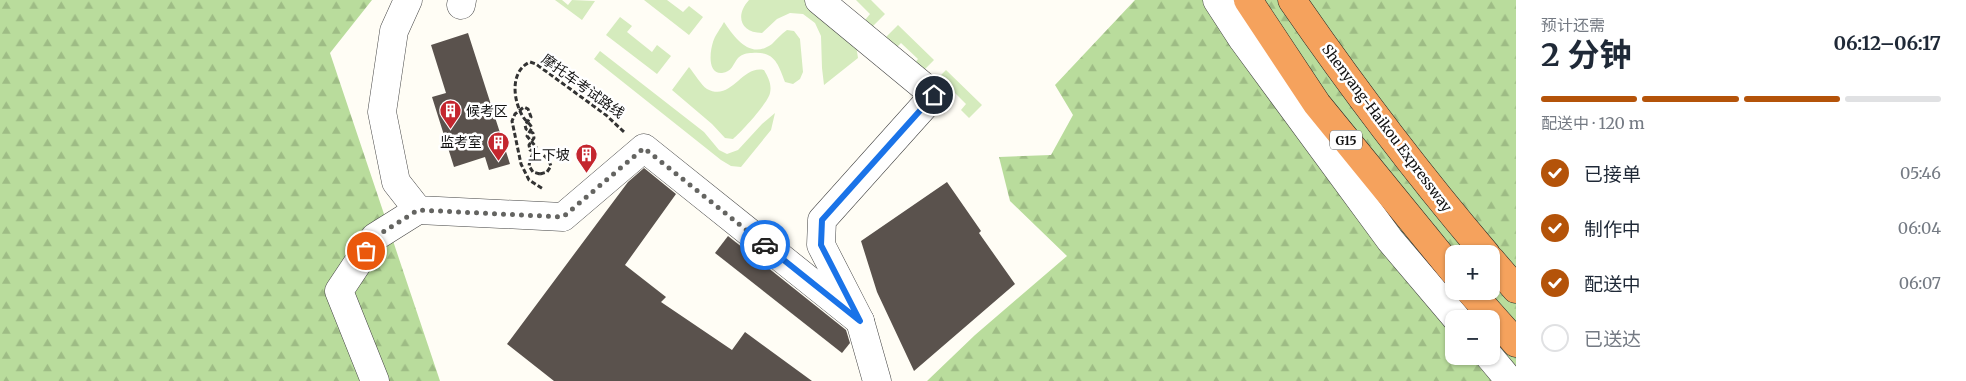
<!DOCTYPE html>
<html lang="zh">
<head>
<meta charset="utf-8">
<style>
	body { margin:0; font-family:Merriweather,"Noto Sans SC",serif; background:#f6f6f7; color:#1f2937; height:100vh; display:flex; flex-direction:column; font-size:19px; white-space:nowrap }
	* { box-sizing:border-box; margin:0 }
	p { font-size:16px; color:#747a83 }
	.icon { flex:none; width:28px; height:28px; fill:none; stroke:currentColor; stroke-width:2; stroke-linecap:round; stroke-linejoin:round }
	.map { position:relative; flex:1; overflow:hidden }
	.drawer { display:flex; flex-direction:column; background:#fff; width:450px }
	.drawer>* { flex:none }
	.controls { position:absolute; left:1445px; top:245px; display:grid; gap:10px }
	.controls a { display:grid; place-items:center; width:55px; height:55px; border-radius:10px; background:#fff; box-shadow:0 1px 4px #0004; font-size:25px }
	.pin { position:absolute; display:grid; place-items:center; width:42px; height:42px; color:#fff; margin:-21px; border:2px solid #fff; border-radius:50%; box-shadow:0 1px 5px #0007 }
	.courier { position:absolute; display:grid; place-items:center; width:50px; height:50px; margin:-25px; border:4px solid #1a73e8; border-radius:50%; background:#fff; color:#222; box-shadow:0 1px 6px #0007 }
	.summary em { font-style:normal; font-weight:700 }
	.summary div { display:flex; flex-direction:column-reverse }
	.summary { display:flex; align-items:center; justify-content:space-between; height:85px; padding:0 25px }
	h1 { font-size:32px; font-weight:700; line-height:38px }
	.bar { display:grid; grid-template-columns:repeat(4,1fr); gap:8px 5px; align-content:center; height:60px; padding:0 25px }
	.bar i { height:6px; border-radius:4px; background:#e0e1e3 }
	.bar .on { background:#b45309 }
	.bar p { grid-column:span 4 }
	ol { padding:0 25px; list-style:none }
	li { display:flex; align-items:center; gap:15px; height:55px }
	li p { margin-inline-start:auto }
	li .icon { padding:5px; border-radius:50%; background:#b45309; color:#fff; stroke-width:4 }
	li:last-child { color:#747a83 }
	li i { width:28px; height:28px; border:2px solid #e0e1e3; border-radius:50% }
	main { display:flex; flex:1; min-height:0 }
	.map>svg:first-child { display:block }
</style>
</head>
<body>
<main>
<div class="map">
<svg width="1516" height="381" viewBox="0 0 1516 381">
	<defs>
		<pattern id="forest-firs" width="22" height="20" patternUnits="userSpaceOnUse" patternTransform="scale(1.25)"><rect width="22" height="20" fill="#b9dc9c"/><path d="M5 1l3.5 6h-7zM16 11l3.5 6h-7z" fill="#9ebc85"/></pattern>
	</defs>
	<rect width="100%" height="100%" fill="#fffdf5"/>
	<!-- grass -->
	<g fill="#d5ebbd">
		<polygon points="555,0 562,0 568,5 572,0 595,1 582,20"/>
		<polygon points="644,0 667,0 683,12 689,6 703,17 689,35"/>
		<path d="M 749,0 L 804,0 L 856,45 L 858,58 L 824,85 L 822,68 L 821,36 L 815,23 L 803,14 L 790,13 L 777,19 L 762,33 C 740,33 735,15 749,0 Z"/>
		<polygon points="856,0 871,0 885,14 872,27 865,20 870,14"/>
		<polygon points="620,17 632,26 627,32 652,52 657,45 671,56 657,74 606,35"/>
		<path d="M 724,22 C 735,38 750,60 772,44 C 777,39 781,34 787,30 L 794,31 L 800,39 L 803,72 L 800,79 L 793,84 L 785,82 C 778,64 775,51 752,53 C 747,53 742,54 738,58 C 733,64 732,72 722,73 C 707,74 710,51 713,42 C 715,35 721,28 724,22 Z"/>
		<polygon points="898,25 934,60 921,73 913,65 918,59 901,43 896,48 885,38"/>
		<polygon points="600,51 704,132 719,150 727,154 738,150 762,124 775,113 771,130 741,167 731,166 721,160 594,59"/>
		<path d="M 689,67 C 694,73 701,85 707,89 C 732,102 741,65 764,70 C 768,77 772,84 770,93 C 768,103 742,131 733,139 L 725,138 L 712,124 L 672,90 Z"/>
		<polygon points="946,70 982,105 969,118 961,110 966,104 949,87 943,93 933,83"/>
	</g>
	<!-- forest -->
	<g fill="url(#forest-firs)" fill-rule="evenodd">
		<polygon points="0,0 372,0 330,53 440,381 0,381"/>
		<path d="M 1135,0 L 1516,0 L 1516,381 L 927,381 L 975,335 L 1067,256 L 1010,201 L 999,157 L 1051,155 L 1073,115 L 1055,85 ZM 1454,254 L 1491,254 L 1491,291 L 1454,291 ZM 1454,319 L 1491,319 L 1491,356 L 1454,356 Z"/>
	</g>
	<!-- building -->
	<g fill="#5a524d">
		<polygon points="468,33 510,164 489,170 485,157 454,167 432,97 446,93 431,45"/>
		<polygon points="644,168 676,194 625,265 666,297 661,302 732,350 745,332 812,381 554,381 507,344 628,182"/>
		<polygon points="947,182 981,231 979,233 1015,284 914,371 877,292 861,241"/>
		<polygon points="728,236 846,330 850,343 842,353 715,253"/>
	</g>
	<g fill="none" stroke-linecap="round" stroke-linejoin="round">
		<defs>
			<g id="minor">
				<polyline points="408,0 394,31 382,112 396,182 418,210 563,217 644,148 860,321"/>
				<polyline points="819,0 934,95 822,220 821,245 860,321 877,381"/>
				<polyline points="1217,0 1243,40 1390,240 1457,319"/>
				<polyline points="461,5 462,0"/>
				<polyline points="1489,356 1510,381"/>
				<polyline points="375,381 339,291 375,237 418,210"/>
			</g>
			<g id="highway">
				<polyline points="1248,0 1317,104 1454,272"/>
				<path d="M 1292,0 C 1352,87 1417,173 1486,254"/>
				<polyline points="1491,260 1516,289"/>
				<polyline points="1470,291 1516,343"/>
			</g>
		</defs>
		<!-- minor casing -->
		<use href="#minor" stroke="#444" stroke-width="29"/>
		<!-- highway casing -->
		<use href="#highway" stroke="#222" stroke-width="29"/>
		<!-- path -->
		<g stroke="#333" stroke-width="3" stroke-dasharray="5 2.5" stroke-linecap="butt">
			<path d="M 540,174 L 533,172 L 529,166 L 530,160 L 536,147 L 527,136 L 532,128 C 530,123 525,121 522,115 C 513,99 510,71 530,62 L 536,64 L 606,115 L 624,132"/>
			<path d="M 540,174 L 547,172 L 551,166 C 547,155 541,153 530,150 L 529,145 L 534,138 L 533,133 L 526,129 L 525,125 L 531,117 L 528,109 L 524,107 L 515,114 L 512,121 L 521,164 L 529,180 L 543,189"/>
		</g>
		<!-- minor -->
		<use href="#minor" stroke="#fff" stroke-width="28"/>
		<!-- highway -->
		<use href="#highway" stroke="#f5a25d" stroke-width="28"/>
	</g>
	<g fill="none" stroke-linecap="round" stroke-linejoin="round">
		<!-- done -->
		<polyline stroke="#646461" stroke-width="5" stroke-dasharray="0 9" points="366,251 375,237 418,210 563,217 644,148 765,245"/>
		<!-- route -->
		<polyline stroke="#1a73e8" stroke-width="6" points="765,245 860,321 821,245 822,220 934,95"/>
	</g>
	<!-- icons -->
	<defs>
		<symbol id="building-pin" viewBox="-11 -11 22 30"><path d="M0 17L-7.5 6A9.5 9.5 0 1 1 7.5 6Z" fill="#c4262e" stroke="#fff"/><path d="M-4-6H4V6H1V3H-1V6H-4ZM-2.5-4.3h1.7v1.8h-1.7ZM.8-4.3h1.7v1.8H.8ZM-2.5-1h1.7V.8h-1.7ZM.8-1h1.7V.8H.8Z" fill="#fff"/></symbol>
	</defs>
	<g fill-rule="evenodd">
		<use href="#building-pin" x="438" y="98" width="25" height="34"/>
		<use href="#building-pin" x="486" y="130" width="25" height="34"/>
		<use href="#building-pin" x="574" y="142" width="25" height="34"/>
	</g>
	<g text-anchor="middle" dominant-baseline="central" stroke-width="5" stroke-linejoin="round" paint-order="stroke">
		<!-- shield labels -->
		<rect fill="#fff" stroke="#585858" stroke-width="1" x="1330" y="130.5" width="32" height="19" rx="4"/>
		<g font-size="12" font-weight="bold" fill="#111">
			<text x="1346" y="140">G15</text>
		</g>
		<!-- street labels -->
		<g font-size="14" fill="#111" stroke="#fff">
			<text transform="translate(583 86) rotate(36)">摩托车考试路线</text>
			<text transform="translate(1387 128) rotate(53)">Shenyang-Haikou Expressway</text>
		</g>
		<!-- poi labels -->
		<g font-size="14" fill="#111" stroke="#fff" text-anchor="end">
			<text x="466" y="111" text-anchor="start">候考区</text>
			<text x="482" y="142">监考室</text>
			<text x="570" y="155">上下坡</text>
		</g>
	</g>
</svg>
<div class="controls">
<a>+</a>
<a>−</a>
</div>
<div class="pin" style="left:366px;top:251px;background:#ea580c"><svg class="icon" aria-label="bag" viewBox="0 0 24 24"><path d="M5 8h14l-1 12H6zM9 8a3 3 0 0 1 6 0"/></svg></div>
<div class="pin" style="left:934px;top:95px;background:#1f2937"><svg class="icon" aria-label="home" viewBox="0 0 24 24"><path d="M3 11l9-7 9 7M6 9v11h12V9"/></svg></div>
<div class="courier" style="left:765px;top:245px"><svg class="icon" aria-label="car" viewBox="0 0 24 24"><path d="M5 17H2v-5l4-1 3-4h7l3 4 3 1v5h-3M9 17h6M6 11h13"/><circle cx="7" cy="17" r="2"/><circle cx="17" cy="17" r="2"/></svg></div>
</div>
<section class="drawer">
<div class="summary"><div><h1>2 分钟</h1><p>预计还需</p></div><em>06:12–06:17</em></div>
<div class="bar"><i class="on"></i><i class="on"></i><i class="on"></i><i></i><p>配送中 · 120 m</p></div>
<ol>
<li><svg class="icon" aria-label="check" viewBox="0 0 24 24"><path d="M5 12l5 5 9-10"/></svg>已接单<p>05:46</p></li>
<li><svg class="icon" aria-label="check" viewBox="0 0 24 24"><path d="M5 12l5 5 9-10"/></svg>制作中<p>06:04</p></li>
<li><svg class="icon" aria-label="check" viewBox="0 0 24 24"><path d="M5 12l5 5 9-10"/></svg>配送中<p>06:07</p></li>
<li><i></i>已送达</li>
</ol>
</section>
</main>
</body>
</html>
